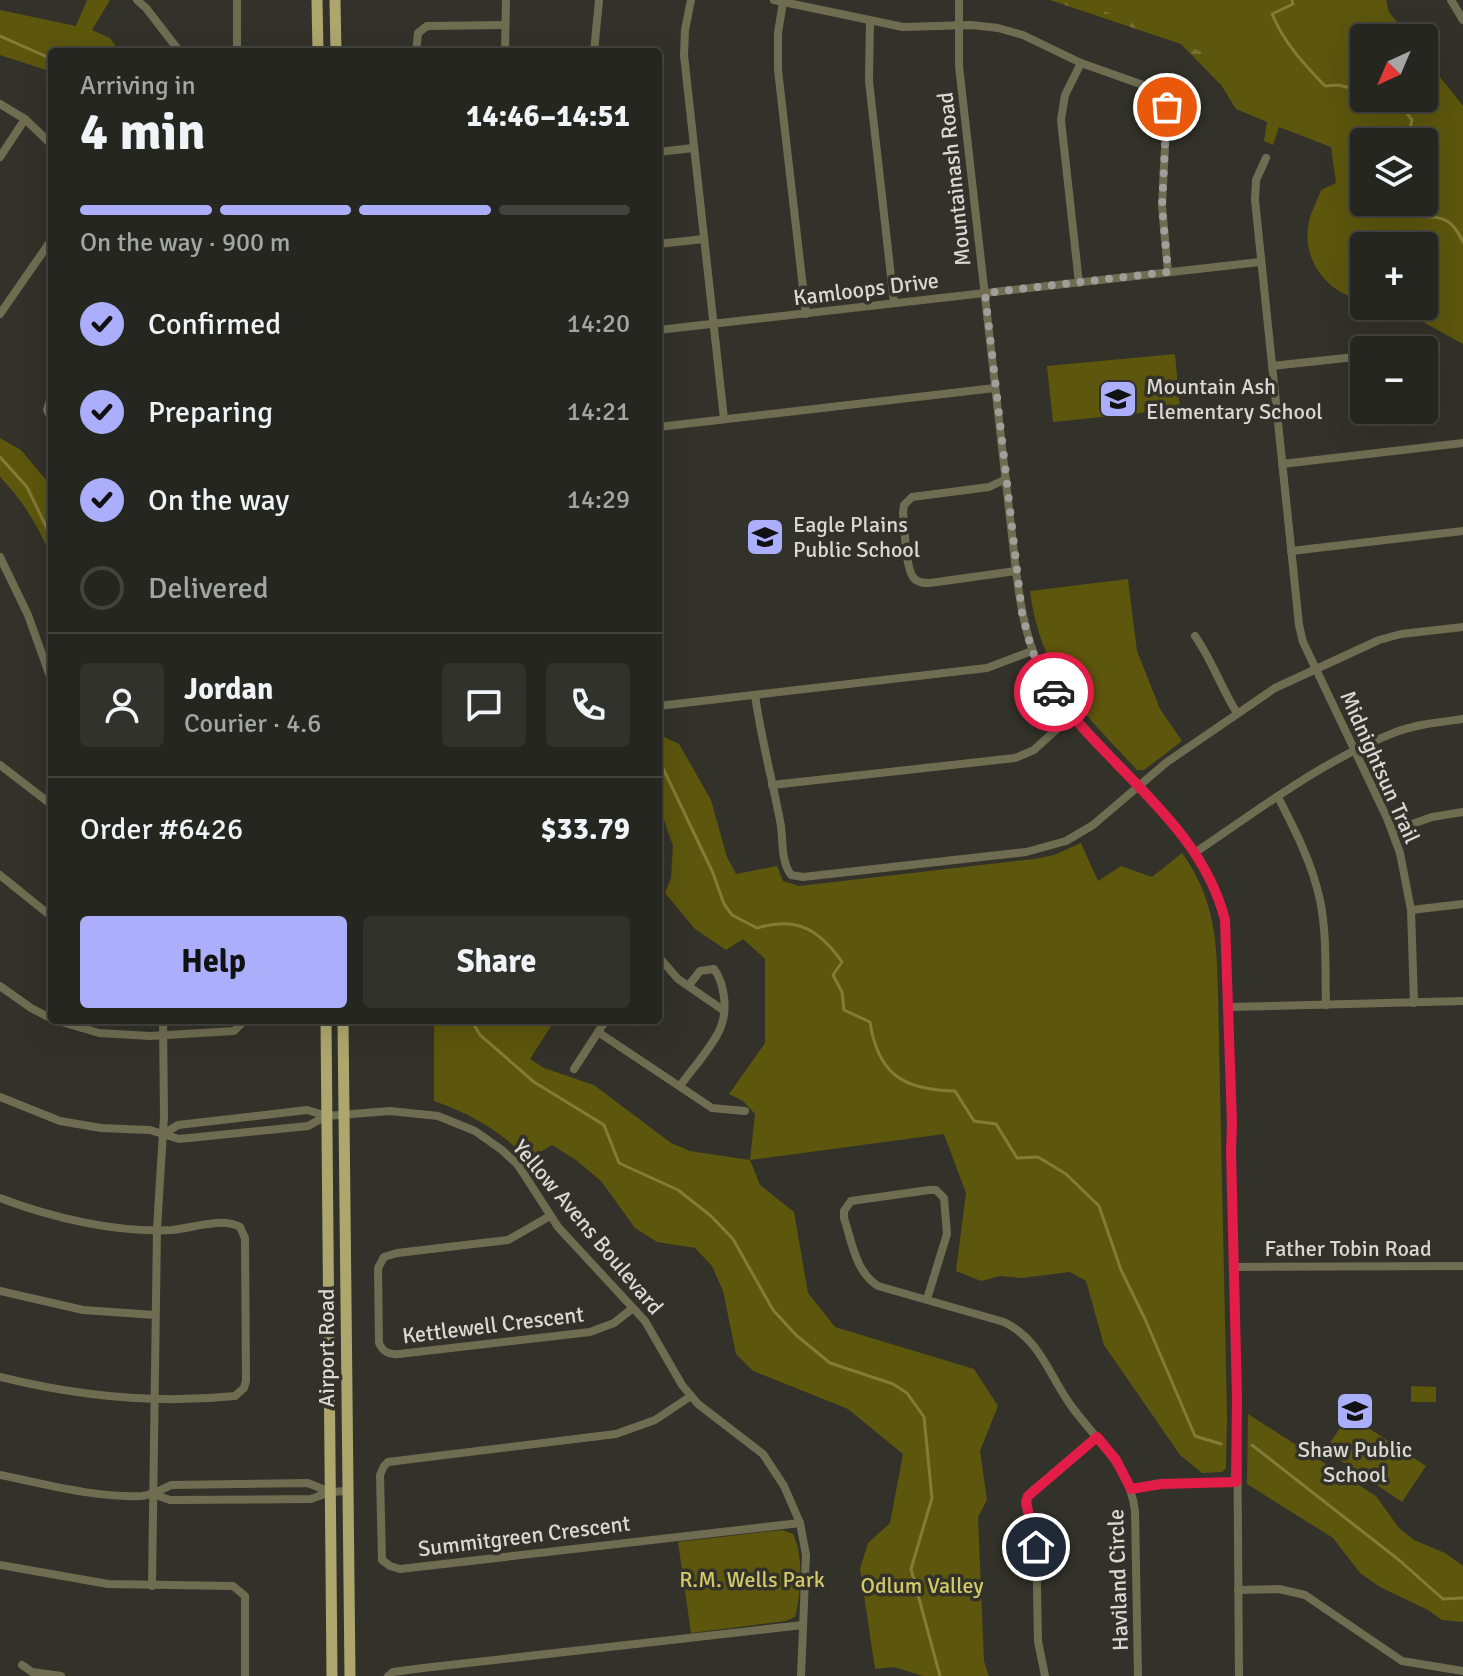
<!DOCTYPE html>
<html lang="en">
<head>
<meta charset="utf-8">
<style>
	body { margin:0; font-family:Signika,sans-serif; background:#32322d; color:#f1f3f6; height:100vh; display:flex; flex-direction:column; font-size:30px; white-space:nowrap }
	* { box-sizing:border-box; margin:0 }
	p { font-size:26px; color:#a4a5a5 }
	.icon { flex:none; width:44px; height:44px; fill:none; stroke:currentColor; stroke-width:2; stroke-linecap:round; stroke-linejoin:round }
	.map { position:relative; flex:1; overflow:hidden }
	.panel { position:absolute; left:48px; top:48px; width:614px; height:976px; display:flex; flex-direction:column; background:#262620; border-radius:8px; box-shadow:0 8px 32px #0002,0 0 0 2px #42433e }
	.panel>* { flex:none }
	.needle { width:52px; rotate:224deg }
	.fabs { position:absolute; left:1350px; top:24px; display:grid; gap:16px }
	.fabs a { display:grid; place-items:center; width:88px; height:88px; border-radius:8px; background:#262620; box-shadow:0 8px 32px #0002,0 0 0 2px #42433e; font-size:40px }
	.pin { position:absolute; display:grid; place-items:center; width:68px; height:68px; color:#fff; margin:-34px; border:4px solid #fff; border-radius:50%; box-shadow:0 2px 8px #0007 }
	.courier { position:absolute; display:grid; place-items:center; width:80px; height:80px; margin:-40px; border:6px solid #e11d48; border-radius:50%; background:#fff; color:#222; box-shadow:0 2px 10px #0007 }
	.overview em { font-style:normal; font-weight:800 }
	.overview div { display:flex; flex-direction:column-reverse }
	.overview { display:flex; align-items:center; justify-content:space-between; height:136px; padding:0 32px }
	h1 { font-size:52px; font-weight:800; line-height:60px }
	.bar { display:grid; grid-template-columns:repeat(4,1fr); gap:12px 8px; align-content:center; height:96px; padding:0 32px }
	.bar i { height:10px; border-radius:6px; background:#42433e }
	.bar .active { background:#abaffb }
	.bar p { grid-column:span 4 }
	.line { display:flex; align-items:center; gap:20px; padding:0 32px; border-top:2px solid #42433e }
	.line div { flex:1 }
	.round { display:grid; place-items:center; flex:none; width:84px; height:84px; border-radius:8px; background:#32322d }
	ol { padding:0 32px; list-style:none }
	li { display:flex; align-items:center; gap:24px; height:88px }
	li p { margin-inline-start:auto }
	li .icon { padding:8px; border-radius:50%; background:#abaffb; color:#111; stroke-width:4 }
	li:last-child { color:#a4a5a5 }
	li i { width:44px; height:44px; border:4px solid #42433e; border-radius:50% }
	.primary-button { display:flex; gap:16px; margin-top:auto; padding:16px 32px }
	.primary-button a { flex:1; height:92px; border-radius:8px; background:#abaffb; color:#111; font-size:32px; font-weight:800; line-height:92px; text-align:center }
	.primary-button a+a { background:#32322d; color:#f1f3f6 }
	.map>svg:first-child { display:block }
</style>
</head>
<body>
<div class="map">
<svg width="1463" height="1676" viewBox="0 0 1463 1676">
	<defs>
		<pattern id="forest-firs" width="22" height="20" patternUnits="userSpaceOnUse" patternTransform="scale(2)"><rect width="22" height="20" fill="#5d560d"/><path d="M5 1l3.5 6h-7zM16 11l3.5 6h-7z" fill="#746e2f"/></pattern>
	</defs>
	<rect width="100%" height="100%" fill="#32322a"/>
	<!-- forest -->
	<polygon fill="url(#forest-firs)" points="1050,0 1270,0 1239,91 1219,83 1181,44"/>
	<!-- park -->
	<g fill="#5d560d" fill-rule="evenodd">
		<polygon points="87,0 110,0 92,30 110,38 120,52 52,52 52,72 0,55 0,10 76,26"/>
		<path d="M 1078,0 L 1386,0 L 1389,12 L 1409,38 L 1364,38 L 1364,98 L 1424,98 L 1424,57 L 1463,106 L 1463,344 L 1394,306 L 1424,306 L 1424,246 L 1364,246 L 1364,300 C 1329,295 1303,262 1308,227 C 1309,215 1317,202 1321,190 L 1336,183 L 1331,147 L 1279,127 L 1273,145 L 1264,141 L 1267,122 L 1236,109 L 1200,51 ZM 1364,142 L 1424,142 L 1424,202 L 1364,202 Z"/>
		<polygon points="1175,354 1180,409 1053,422 1047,366"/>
		<path d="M 0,438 L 21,450 L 52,487 L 52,559 C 40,529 23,500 0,477 Z"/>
		<path d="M 1128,579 L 1137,651 L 1160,709 L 1182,741 L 1144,770 L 1137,770 C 1083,711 1041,675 1030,591 Z"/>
		<path d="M 658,734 L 679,744 L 711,800 L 727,857 L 736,874 L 777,866 L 783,881 L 799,886 L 1034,859 L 1054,855 L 1081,843 L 1098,881 L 1121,866 L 1152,877 L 1182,853 C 1215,899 1217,941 1218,995 L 1227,1416 L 1226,1468 L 1222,1472 L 1202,1473 L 1180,1455 L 1104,1345 L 1086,1281 L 1070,1272 L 1022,1278 L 1000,1276 L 981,1281 L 956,1271 L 966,1193 L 944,1134 L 750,1160 L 760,1185 L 794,1212 L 808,1293 L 835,1327 L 974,1369 L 998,1406 L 980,1451 L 987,1500 L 978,1517 L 984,1661 L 989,1676 L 923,1676 L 894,1667 L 875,1669 L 860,1569 L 868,1543 L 890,1523 L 903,1454 L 848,1409 L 753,1371 L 736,1354 L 723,1291 L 712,1266 L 695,1248 L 657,1242 L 635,1228 L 601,1181 L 576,1160 L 552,1145 L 528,1159 C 500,1131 472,1114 434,1101 L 434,1020 L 555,1020 L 530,1059 L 544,1068 L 594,1085 L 671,1143 L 690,1151 L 750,1160 L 755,1114 L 743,1101 L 729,1094 L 765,1043 L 765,959 L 743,939 L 726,950 L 695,929 L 665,893 L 671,878 L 673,846 L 658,803 Z"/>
		<polygon points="1411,1386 1436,1387 1436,1402 1411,1402"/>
		<polygon points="1248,1414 1376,1496 1399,1528 1414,1540 1445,1553 1463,1566 1463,1622 1442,1620 1428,1610 1380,1587 1360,1573 1333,1538 1247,1484"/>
		<polygon points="1349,1415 1426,1466 1402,1502 1325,1450"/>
		<path d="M 782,1530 L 793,1534 C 804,1556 801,1594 795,1617 L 786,1621 L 691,1633 L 678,1542 Z"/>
	</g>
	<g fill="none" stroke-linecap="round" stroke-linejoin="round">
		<!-- stream -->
		<g stroke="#837c36" stroke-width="3">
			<path d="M 1292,0 L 1293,4 L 1272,14 C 1284,43 1304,64 1325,86 L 1338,85 L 1364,91"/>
			<polyline points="0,36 52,59"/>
			<polyline points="1387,142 1391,128 1410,129 1412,120 1396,98"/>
			<path d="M 1418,202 L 1427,217 C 1447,216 1455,225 1463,242"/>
			<polyline points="0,457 27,487 52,539"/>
			<path d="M 658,762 L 661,764 L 713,873 L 724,904 L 732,915 L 757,928 C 796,916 819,929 842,962 L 833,975 L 842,992 L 844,1010 L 870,1022 C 878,1075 904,1090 955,1091 L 974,1121 L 996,1124 L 1017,1158 L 1038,1157 L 1066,1174 L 1099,1206 L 1121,1270 L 1145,1319 L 1195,1436 L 1221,1444"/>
			<polyline points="471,1020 480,1035 534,1082 604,1125 619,1163 678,1190 711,1216 733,1239 773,1310 796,1335 830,1363 893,1384 907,1393 924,1417 932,1498 911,1569 940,1676"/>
			<polyline points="1252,1445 1399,1560 1443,1599 1463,1598"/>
		</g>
		<!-- minor -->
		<g stroke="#6f6d51" stroke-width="8">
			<polyline points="137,0 146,8 180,52"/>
			<polyline points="237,0 237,52"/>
			<polyline points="691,0 685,30 684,55 724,419"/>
			<polyline points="774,0 903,27 971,25 998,28 1023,35 1081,63 1160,91 1167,100 1167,107 1162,206 1168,272"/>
			<path d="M 959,0 L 959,66 L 1016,571 C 1021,610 1027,647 1047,682 C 1059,701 1074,717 1090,734 C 1141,790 1206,844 1225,920 L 1232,1123 L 1231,1151 L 1237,1398 L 1239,1676"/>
			<polyline points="1451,0 1463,20"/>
			<polyline points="783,2 778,33 778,70 806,314"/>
			<polyline points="870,20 869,81 894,303"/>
			<polyline points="416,52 418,33 427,26 505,25"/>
			<polyline points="505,52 506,0"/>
			<polyline points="594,52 599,0"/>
			<polyline points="0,104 25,119 52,145"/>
			<polyline points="658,152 693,148"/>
			<polyline points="0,157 25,119"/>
			<polyline points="1266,158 1256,180 1255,200 1299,625 1303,642 1387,818 1400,853 1411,910 1414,1003"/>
			<polyline points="658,244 704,239"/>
			<polyline points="1079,283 1061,120 1065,95 1081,63"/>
			<polyline points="0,314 52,239"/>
			<polyline points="658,330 1260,262"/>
			<polyline points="1392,350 1399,348"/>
			<polyline points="1272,366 1364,356"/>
			<polyline points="52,394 47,410 52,419"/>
			<polyline points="658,427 995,388"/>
			<polyline points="1282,464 1463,443"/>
			<path d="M 1006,479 L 989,487 L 912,497 L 904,505 L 903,513 C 905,528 905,566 913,577 C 917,583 924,583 930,583 L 1016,571"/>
			<polyline points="1291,551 1463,531"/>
			<polyline points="0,557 28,615 52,682"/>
			<path d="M 1195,636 C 1212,660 1221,688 1237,713"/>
			<path d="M 755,695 C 761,739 773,782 781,826 C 783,842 781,861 791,875 L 803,877 L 1026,852 L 1066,841 L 1093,825 L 1167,762 L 1275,688 L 1379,640 L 1401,634 L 1463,627"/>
			<polyline points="658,706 987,668 1032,651"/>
			<polyline points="0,765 52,805"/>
			<polyline points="772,785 1015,758 1034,750 1072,715"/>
			<path d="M 1278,797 C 1295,830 1312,863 1320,900 C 1327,934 1325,970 1326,1005"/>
			<polyline points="1392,831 1432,817 1463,812"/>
			<path d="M 1196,852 C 1260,809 1323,760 1396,732 C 1418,724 1441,722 1463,719"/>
			<polyline points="0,875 52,917"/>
			<polyline points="1411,910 1463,904"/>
			<polyline points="658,956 678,979 723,1010"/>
			<polyline points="0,986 31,1008 52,1019"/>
			<polyline points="1229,1007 1463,1001"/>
			<polyline points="55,1020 99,1033 150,1036 234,1031 245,1020"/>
			<polyline points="598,1032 712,1108 745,1111"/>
			<polyline points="574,1069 606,1020"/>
			<path d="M 680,1086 C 692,1069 711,1049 720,1029 C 728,1011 725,984 714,969 L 700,971 L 689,985"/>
			<polyline points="0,1097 60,1121 101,1128 150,1130 179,1139 308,1126 326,1116"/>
			<polyline points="163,1134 178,1125 307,1110 327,1116 390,1111 438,1116 475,1131 502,1150 518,1165 558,1227 645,1321 682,1385 698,1404 763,1454 784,1486 800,1523 806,1555 801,1676"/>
			<path d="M 0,1198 C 52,1218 117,1233 172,1230 C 192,1228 223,1217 240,1227 L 245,1238 L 246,1381 L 244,1388 L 235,1396 C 157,1404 76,1396 0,1377"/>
			<path d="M 550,1216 L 508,1240 L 397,1253 L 384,1257 L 378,1268 L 379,1343 C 383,1352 389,1355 399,1354 L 590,1332 L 614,1323 L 633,1308"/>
			<polyline points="1234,1267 1463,1266"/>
			<polyline points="0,1291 83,1310 155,1315"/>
			<path d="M 927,1299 L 947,1234 L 944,1198 L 936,1190 L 929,1190 L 851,1201 L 844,1211 L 844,1218 C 852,1242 855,1271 878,1286 L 1004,1322 C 1041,1340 1049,1376 1072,1407 C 1097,1441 1130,1467 1135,1511 L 1138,1676"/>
			<polyline points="691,1396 655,1420 616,1434 388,1462 384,1466 380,1475 382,1560 390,1566 400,1569 800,1523"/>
			<path d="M 0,1475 C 45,1484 95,1498 142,1496 C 152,1495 161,1490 171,1485 L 308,1483 L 330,1492"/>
			<polyline points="1131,1489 1161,1484 1236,1482"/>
			<polyline points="153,1494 170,1500 311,1499 330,1492 347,1491"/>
			<polyline points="0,1565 108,1584 233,1586 245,1596 245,1676"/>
			<polyline points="152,1586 157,1229 164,1116 163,1020"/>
			<polyline points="1238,1590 1279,1589 1305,1595 1402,1661 1463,1671"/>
			<polyline points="22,1665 32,1672 61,1676"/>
			<polyline points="388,1676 393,1672 423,1668 803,1625"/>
			<polyline points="1045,1676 1038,1641 1036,1537 1026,1502 1031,1492 1097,1437"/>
		</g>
		<!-- major -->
		<g stroke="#ada76e" stroke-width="11">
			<polyline points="317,0 318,52"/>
			<polyline points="335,0 336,52"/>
			<polyline points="326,1020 332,1676"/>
			<polyline points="343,1020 350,1676"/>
		</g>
	</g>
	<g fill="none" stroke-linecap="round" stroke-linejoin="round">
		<!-- done -->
		<polyline stroke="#9f9e98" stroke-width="8" stroke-dasharray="0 14.4" points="1054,692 1032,651 1022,613 985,293 1168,272 1162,206 1167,107"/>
		<!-- route -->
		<path stroke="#e11d48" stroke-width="10" d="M 1036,1547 L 1026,1502 L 1028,1496 L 1097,1437 L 1116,1460 L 1131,1489 L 1161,1484 L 1236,1482 L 1237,1398 L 1231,1151 L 1232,1123 L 1225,920 C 1201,824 1108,769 1054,692"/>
	</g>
	<!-- icons -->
	<defs>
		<symbol id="school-square" viewBox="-11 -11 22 22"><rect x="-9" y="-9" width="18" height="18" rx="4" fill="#abaffb" stroke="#32322a"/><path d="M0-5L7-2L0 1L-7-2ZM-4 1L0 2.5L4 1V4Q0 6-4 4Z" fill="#111"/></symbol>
	</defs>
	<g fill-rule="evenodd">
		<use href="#school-square" x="1096" y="377" width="44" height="44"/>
		<use href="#school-square" x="743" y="515" width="44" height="44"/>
		<use href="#school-square" x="1333" y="1389" width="44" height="44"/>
	</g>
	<g text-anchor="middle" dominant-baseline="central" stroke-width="7" stroke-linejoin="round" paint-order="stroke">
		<!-- street labels -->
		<g font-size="22" fill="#d9d8d4" stroke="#32322a">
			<text transform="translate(954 179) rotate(-96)">Mountainash Road</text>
			<text transform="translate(866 289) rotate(-7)">Kamloops Drive</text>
			<text transform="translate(1380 767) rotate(66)">Midnightsun Trail</text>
			<text transform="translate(588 1227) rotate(50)">Yellow Avens Boulevard</text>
			<text x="1348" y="1248">Father Tobin Road</text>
			<text transform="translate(493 1325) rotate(-7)">Kettlewell Crescent</text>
			<text transform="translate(326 1348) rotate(-90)">Airport Road</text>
			<text transform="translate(524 1536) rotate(-7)">Summitgreen Crescent</text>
			<text transform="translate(1118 1580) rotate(-92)">Haviland Circle</text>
		</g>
		<!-- poi labels -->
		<g font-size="22" fill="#d9d8d4" stroke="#32322a" text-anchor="start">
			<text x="1146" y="386">Mountain Ash<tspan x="1146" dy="25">Elementary School</tspan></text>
			<text x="793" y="524">Eagle Plains<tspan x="793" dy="25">Public School</tspan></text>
			<text x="1355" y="1449" text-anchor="middle">Shaw Public<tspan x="1355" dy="25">School</tspan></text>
		</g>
		<!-- park labels -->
		<g font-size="22" fill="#d3c967" stroke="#32322a">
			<text x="752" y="1579">R.M. Wells Park</text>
			<text x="922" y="1585">Odlum Valley</text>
		</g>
	</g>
</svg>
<div class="fabs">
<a><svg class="needle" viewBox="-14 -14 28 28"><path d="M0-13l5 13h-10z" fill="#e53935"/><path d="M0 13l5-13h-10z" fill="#a4a5a5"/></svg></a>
<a><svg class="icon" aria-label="layers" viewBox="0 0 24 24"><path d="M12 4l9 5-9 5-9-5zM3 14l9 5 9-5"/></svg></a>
<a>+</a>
<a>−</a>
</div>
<div class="pin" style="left:1167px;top:107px;background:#ea580c"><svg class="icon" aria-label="bag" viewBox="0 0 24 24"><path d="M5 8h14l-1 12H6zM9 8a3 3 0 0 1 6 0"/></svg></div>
<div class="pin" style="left:1036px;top:1547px;background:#1f2937"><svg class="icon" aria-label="home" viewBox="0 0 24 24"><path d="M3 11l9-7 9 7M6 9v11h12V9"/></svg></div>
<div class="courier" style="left:1054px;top:692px"><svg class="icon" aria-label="car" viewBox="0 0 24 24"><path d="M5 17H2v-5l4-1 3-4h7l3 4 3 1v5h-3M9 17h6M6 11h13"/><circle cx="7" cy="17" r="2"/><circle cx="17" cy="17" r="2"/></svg></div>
<section class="panel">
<div class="overview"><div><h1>4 min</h1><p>Arriving in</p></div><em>14:46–14:51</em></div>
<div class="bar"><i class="active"></i><i class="active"></i><i class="active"></i><i></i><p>On the way · 900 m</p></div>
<ol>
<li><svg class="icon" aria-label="check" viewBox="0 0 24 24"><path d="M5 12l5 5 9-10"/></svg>Confirmed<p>14:20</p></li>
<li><svg class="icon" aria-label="check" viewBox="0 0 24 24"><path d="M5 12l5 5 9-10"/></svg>Preparing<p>14:21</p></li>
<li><svg class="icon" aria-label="check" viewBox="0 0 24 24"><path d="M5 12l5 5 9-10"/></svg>On the way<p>14:29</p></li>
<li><i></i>Delivered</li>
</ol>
<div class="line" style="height:144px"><a class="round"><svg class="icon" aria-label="person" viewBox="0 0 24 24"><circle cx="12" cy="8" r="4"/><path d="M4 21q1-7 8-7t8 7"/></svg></a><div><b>Jordan</b><p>Courier · 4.6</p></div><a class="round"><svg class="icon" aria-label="chat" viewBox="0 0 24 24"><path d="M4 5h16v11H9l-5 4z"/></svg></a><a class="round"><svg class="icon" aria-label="phone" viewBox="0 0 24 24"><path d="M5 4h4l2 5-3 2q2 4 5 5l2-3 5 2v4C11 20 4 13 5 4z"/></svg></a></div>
<div class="line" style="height:104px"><div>Order #6426</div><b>$33.79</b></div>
<div class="primary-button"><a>Help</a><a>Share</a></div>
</section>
</div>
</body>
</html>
